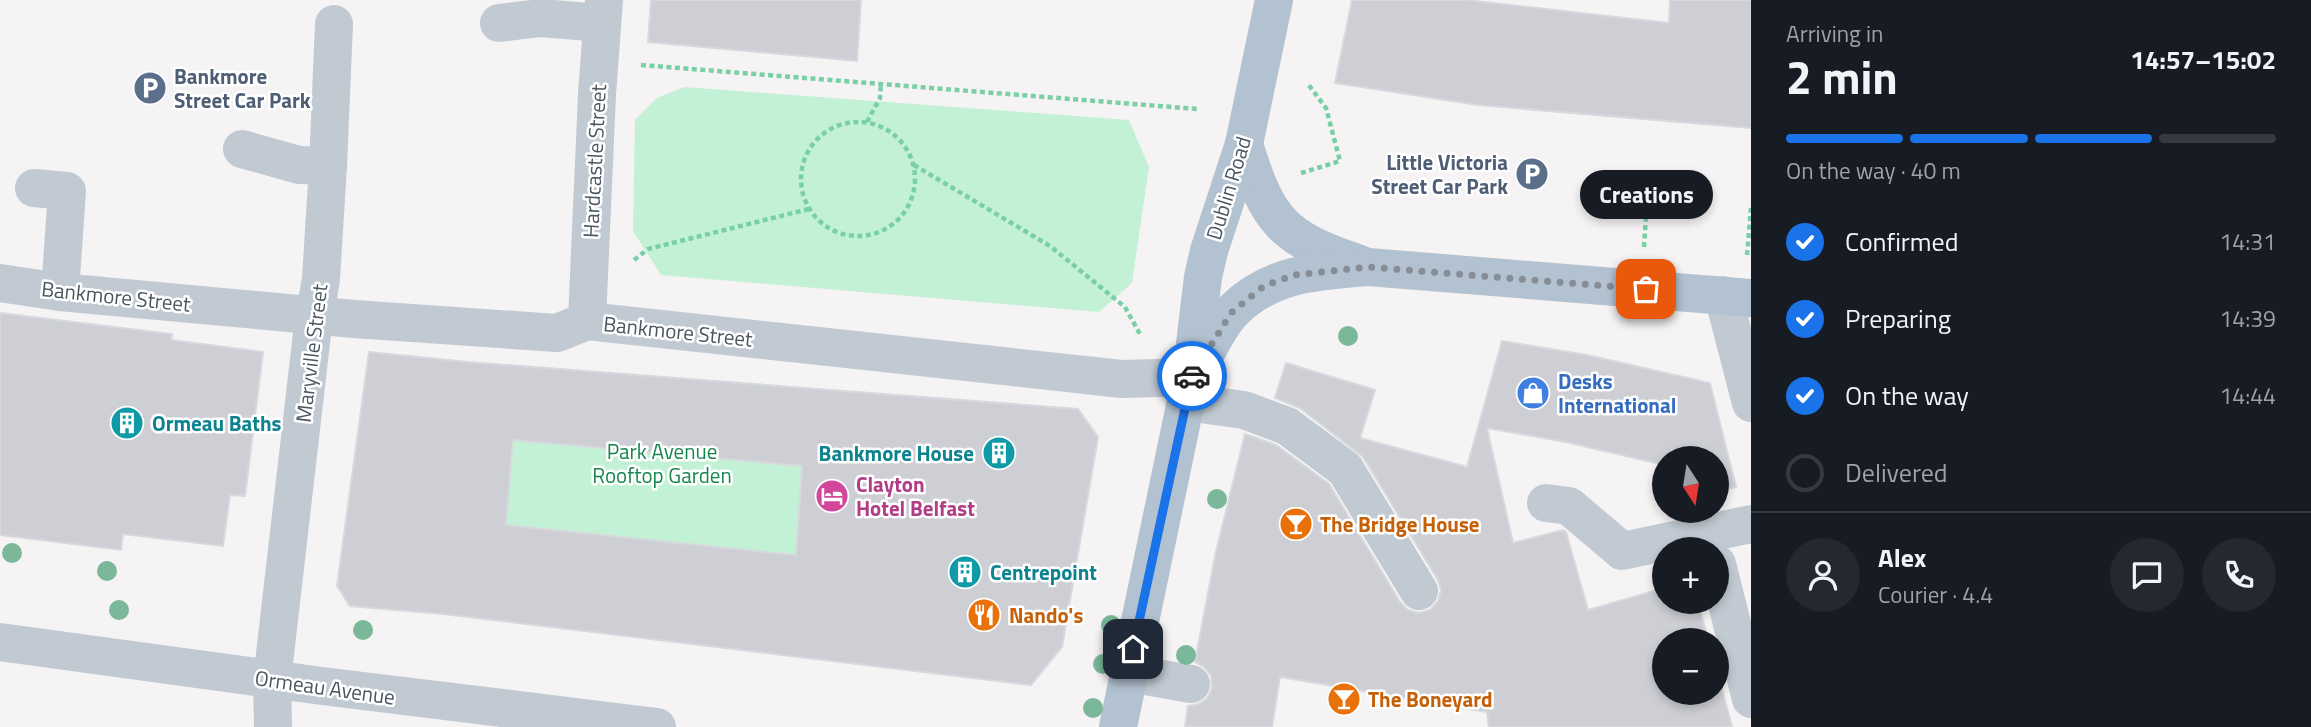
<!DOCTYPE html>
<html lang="en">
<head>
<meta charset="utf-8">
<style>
	body { margin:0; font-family:"Titillium Web",sans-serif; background:#242831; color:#f1f3f6; height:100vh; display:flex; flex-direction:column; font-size:26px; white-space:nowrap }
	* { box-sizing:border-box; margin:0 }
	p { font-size:23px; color:#9ea1a6 }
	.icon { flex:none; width:38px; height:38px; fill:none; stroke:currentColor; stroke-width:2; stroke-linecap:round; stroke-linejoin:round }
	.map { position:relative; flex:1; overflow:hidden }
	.side { display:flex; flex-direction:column; background:#171b24; width:560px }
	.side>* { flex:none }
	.needle { width:46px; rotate:168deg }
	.fabs { position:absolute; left:1652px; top:446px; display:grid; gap:14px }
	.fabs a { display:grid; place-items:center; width:77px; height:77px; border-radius:50%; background:#171b24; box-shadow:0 4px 10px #0003; font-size:35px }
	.pin { position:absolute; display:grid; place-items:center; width:60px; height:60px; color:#fff; margin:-30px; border-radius:14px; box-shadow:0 4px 10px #0006 }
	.courier { position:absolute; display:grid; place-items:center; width:70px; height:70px; margin:-35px; border:5px solid #1a73e8; border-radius:50%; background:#fff; color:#222; box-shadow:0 2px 9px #0007 }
	.bubble { position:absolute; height:49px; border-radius:24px; background:#171b24; box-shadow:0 4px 10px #0003; font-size:23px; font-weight:700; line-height:49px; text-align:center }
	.head em { font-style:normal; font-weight:700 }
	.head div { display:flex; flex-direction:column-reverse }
	.head { display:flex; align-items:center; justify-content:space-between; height:119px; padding:0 35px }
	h1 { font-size:46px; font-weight:700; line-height:52px }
	.bar { display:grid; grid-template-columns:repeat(4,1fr); gap:10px 7px; align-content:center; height:84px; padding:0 35px }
	.bar i { height:9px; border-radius:5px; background:#363941 }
	.bar .on { background:#1a73e8 }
	.bar p { grid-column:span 4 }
	.line { display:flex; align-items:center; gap:18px; padding:0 35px; border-top:2px solid #363941 }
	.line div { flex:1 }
	.round { display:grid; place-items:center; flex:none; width:74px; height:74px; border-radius:37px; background:#242831 }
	ol { padding:0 35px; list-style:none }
	li { display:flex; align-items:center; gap:21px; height:77px }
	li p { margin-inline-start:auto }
	li .icon { padding:7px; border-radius:50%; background:#1a73e8; color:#fff; stroke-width:4 }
	li:last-child { color:#9ea1a6 }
	li i { width:38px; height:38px; border:4px solid #363941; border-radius:50% }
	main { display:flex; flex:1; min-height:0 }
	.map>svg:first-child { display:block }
</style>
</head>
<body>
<main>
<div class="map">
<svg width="1751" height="727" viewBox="0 0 1751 727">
	<rect width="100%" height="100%" fill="#f5f3f3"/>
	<!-- green -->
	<g fill="#c3f1d5">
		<polygon points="684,87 1129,120 1149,167 1132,283 1099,312 661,275 633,231 635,120 657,98"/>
		<polygon points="513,440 802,466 796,555 506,525"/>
	</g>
	<!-- building -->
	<g fill="#cdcfd5" stroke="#d7d9de" stroke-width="2" fill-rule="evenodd">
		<polygon points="651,0 861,0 857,61 648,42"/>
		<polygon points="1352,0 1467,0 1669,23 1670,0 1751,0 1751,128 1478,105 1335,83"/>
		<polygon points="0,313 172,334 171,340 263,352 245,496 230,495 223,546 123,534 121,550 0,535"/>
		<polygon points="1502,341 1587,355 1710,383 1736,487 1717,492 1717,458 1664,458 1664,465 1566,442 1487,428 1513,543 1563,530 1566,532 1588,610 1664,588 1664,602 1698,602 1708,640 1664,640 1664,693 1717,693 1717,671 1732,727 1489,727 1487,712 1280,677 1272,727 1185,727 1188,706 1199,704 1208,697 1212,688 1211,676 1204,667 1195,662 1215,556 1245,434 1276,445 1329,484 1400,602 1408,610 1419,613 1430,610 1438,601 1441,590 1438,580 1363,457 1300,408 1275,398 1286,363 1375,390 1360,438 1467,467"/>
		<path d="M 369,352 L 468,362 L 1078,409 L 1098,437 L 1062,647 L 1031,685 L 443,614 L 350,606 L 337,586 ZM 513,440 L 802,466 L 796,555 L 506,525 Z"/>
	</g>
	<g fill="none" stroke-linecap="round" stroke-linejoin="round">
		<!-- path -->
		<g stroke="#7ad0a6" stroke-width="4.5" stroke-dasharray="5 3.5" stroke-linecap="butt">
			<polyline points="641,65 1197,109"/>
			<polyline points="867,122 880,98 881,83"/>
			<circle cx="858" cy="179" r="57"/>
			<polyline points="914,165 1050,246 1125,307 1141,336"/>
			<polyline points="1301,173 1340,161 1326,108 1308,84"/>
			<polyline points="1644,247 1648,186"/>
			<polyline points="1747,255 1751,208"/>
			<polyline points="634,260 648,249 809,209"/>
		</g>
		<!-- minor -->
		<g stroke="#c1cad2" stroke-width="38">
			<polyline points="499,23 541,18 602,23"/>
			<polyline points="242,149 299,165 328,166"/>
			<polyline points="34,188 67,191 60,292"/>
			<polyline points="0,283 60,292 354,319 557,333 587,321 1122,379 1191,377"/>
			<polyline points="1723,295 1751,403"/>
			<polyline points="587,321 597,94 604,0"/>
			<polyline points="1186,402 1244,410 1287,426 1345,469 1419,591"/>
			<polyline points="1546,503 1569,506 1622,551 1751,524"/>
			<polyline points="1717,564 1751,699"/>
			<polyline points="0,642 322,686 657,727"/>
			<polyline points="1128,673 1191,684"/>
			<polyline points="273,727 272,680 313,325 321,279 328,166 334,24"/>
		</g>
		<!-- major -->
		<g stroke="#b3c2d1" stroke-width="38">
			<path d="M 1244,144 C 1268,222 1282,238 1360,264"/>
			<path d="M 1198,367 C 1209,349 1218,326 1233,311 C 1270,273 1318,271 1368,267 L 1751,298"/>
			<polyline points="1118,727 1191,377 1203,277 1209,251 1244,144 1274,0"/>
		</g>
	</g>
	<!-- trees -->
	<g fill="#7bb799">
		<circle cx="1348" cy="336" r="10"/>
		<circle cx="1217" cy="499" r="10"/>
		<circle cx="12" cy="553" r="10"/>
		<circle cx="107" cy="571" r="10"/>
		<circle cx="119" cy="610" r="10"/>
		<circle cx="1111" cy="625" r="10"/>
		<circle cx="363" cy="630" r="10"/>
		<circle cx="1186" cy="655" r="10"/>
		<circle cx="1103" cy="664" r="10"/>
		<circle cx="1093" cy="708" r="10"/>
	</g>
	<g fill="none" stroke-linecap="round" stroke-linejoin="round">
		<!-- done -->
		<polyline stroke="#868d94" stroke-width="7" stroke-dasharray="0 12.6" points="1192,376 1231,313 1264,286 1294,275 1368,267 1646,289"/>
		<!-- route -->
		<polyline stroke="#1a73e8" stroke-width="9" points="1133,649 1192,376"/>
	</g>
	<!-- icons -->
	<defs>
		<symbol id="parking-disc" viewBox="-11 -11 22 22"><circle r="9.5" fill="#5c6f8a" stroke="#fff"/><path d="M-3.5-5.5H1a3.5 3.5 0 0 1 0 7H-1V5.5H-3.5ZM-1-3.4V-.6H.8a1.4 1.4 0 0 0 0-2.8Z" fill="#fff"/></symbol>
		<symbol id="shop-disc" viewBox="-11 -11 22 22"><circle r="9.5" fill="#3f7fe0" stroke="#fff"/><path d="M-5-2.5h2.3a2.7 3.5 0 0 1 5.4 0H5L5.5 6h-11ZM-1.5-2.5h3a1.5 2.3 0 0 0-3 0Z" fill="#fff"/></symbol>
		<symbol id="building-disc" viewBox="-11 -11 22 22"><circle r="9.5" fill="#0f9aa8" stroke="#fff"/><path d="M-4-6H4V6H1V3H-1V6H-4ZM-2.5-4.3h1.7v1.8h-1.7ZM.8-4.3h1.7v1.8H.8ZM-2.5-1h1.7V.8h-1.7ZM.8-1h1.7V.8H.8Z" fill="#fff"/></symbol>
		<symbol id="hotel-disc" viewBox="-11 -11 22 22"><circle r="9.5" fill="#d1479c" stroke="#fff"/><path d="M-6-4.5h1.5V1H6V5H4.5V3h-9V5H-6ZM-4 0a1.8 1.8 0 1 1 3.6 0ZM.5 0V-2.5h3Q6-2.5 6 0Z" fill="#fff"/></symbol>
		<symbol id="bar-disc" viewBox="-11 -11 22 22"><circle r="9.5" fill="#e8710a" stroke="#fff"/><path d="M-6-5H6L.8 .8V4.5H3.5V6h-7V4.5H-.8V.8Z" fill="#fff"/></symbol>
		<symbol id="restaurant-disc" viewBox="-11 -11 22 22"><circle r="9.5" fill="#e8710a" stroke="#fff"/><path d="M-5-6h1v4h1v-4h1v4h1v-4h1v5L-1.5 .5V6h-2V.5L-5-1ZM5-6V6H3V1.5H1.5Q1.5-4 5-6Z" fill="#fff"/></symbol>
	</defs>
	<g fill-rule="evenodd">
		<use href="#parking-disc" x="131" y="69" width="38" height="38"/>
		<use href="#parking-disc" x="1513" y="155" width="38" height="38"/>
		<use href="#shop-disc" x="1514" y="374" width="38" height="38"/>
		<use href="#building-disc" x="108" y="404" width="38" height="38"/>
		<use href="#building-disc" x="980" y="434" width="38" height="38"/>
		<use href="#hotel-disc" x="813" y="477" width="38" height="38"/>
		<use href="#bar-disc" x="1277" y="505" width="38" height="38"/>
		<use href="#building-disc" x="946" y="553" width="38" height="38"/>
		<use href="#restaurant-disc" x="965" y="596" width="38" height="38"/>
		<use href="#bar-disc" x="1325" y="680" width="38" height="38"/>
	</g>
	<g text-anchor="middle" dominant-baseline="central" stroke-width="5" stroke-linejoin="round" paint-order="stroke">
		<!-- service labels -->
		<g font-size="21" font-weight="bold" fill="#4e5e75" stroke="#fff" text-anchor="start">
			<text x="174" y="76">Bankmore<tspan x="174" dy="24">Street Car Park</tspan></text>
			<text x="1508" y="162" text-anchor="end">Little Victoria<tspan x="1508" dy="24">Street Car Park</tspan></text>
		</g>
		<!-- street labels -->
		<g font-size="21" fill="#4a5661" stroke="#fff">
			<text transform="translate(594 161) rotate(-87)">Hardcastle Street</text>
			<text transform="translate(1228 188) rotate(-73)">Dublin Road</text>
			<text transform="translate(116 296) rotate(6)">Bankmore Street</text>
			<text transform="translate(678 331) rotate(6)">Bankmore Street</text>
			<text transform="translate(311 353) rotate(-83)">Maryville Street</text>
			<text transform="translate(325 687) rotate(8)">Ormeau Avenue</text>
		</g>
		<!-- shop labels -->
		<g font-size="21" font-weight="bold" fill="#366cbe" stroke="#fff" text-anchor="start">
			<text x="1558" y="381">Desks<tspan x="1558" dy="24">International</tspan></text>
		</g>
		<!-- culture labels -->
		<g font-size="21" font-weight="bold" fill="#0d838f" stroke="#fff" text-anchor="start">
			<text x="152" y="423">Ormeau Baths</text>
			<text x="974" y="453" text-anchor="end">Bankmore House</text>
			<text x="990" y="572">Centrepoint</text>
		</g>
		<!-- park labels -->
		<g font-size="21" fill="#17864f" stroke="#fff">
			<text x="662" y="451">Park Avenue<tspan x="662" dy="24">Rooftop Garden</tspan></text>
		</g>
		<!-- hotel labels -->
		<g font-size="21" font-weight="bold" fill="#b23c85" stroke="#fff" text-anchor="start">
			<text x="856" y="484">Clayton<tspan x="856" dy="24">Hotel Belfast</tspan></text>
		</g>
		<!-- food labels -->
		<g font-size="21" font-weight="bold" fill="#c56008" stroke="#fff" text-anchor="start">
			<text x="1320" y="524">The Bridge House</text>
			<text x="1009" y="615">Nando's</text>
			<text x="1368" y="699">The Boneyard</text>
		</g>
	</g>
</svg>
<div class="fabs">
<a><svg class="needle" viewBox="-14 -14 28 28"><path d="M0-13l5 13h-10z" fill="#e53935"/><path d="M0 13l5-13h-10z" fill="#9ea1a6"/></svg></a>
<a>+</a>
<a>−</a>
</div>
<div class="pin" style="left:1646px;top:289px;background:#ea580c"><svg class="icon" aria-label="bag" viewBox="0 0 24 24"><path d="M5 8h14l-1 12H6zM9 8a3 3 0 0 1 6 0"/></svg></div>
<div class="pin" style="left:1133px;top:649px;background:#1f2937"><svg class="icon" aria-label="home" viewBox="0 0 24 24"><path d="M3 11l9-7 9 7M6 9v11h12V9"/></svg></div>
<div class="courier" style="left:1192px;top:376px"><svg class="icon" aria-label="car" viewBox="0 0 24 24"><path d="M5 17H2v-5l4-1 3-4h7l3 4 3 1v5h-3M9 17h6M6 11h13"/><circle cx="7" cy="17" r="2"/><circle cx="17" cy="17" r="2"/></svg></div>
<div class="bubble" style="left:1580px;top:170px;width:133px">Creations</div>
</div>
<section class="side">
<div class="head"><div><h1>2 min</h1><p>Arriving in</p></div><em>14:57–15:02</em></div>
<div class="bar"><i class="on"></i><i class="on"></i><i class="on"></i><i></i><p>On the way · 40 m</p></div>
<ol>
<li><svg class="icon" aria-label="check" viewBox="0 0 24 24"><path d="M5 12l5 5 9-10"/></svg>Confirmed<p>14:31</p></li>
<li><svg class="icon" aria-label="check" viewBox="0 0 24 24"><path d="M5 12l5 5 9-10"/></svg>Preparing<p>14:39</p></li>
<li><svg class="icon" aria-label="check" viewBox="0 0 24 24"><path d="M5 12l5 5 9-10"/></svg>On the way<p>14:44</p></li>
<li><i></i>Delivered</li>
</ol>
<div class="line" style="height:126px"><a class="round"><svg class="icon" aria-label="person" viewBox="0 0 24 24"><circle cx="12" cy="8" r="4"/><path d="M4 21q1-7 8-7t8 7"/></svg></a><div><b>Alex</b><p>Courier · 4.4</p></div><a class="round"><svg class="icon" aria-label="chat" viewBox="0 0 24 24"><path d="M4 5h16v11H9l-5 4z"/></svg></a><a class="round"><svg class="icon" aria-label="phone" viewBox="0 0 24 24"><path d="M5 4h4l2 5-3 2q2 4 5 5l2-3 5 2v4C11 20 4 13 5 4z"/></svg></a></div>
</section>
</main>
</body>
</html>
